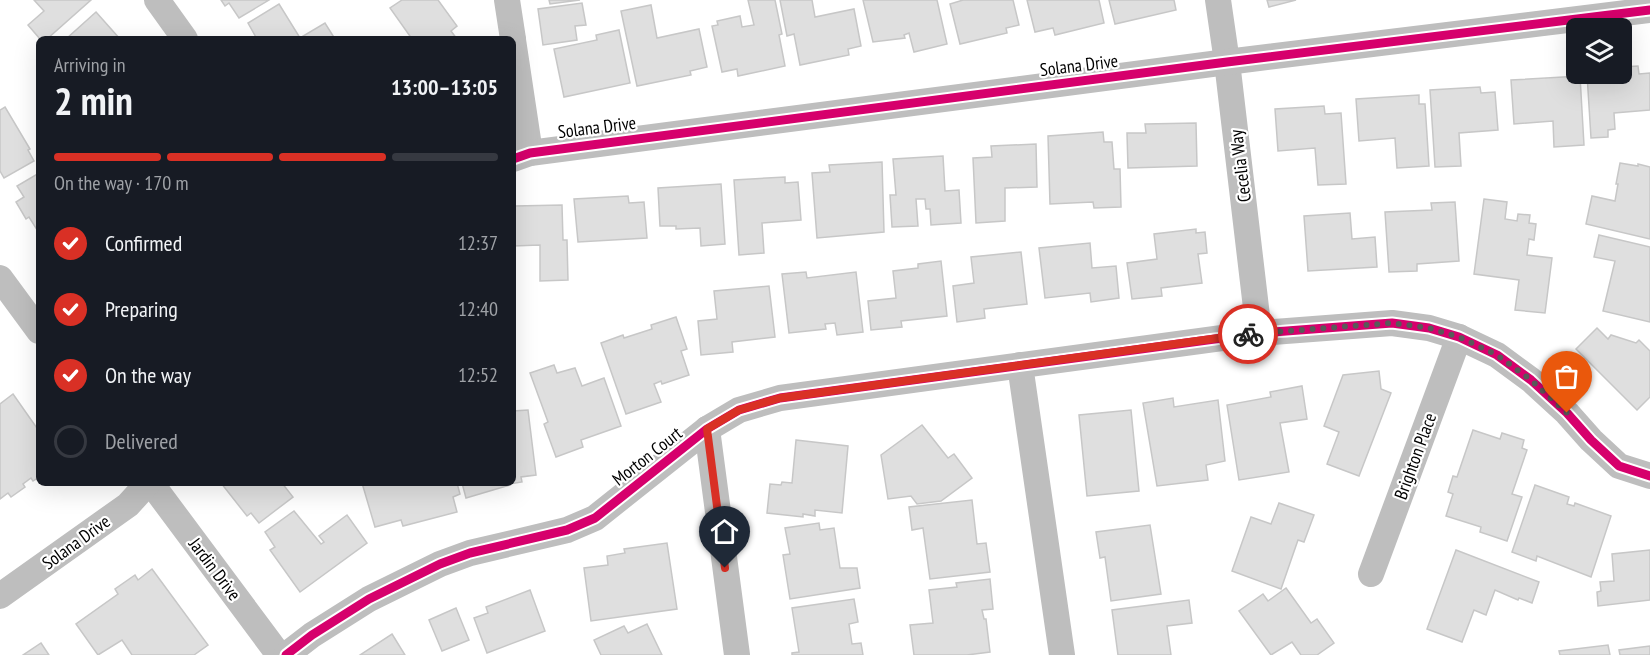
<!DOCTYPE html>
<html lang="en">
<head>
<meta charset="utf-8">
<style>
	body { margin:0; font-family:"PT Sans Narrow",sans-serif; background:#242831; color:#f1f3f6; height:100vh; display:flex; flex-direction:column; font-size:22px; white-space:nowrap }
	* { box-sizing:border-box; margin:0 }
	p { font-size:20px; color:#9ea1a6 }
	.icon { flex:none; width:33px; height:33px; fill:none; stroke:currentColor; stroke-width:2; stroke-linecap:round; stroke-linejoin:round }
	.map { position:relative; flex:1; overflow:hidden }
	.sheet { position:absolute; left:36px; top:36px; width:480px; height:450px; display:flex; flex-direction:column; background:#171b24; border-radius:9px; box-shadow:0 6px 24px #0002 }
	.sheet>* { flex:none }
	.tools { position:absolute; left:1566px; top:18px; display:grid; gap:12px }
	.tools a { display:grid; place-items:center; width:66px; height:66px; border-radius:9px; background:#171b24; box-shadow:0 6px 24px #0002; font-size:30px }
	.pin { position:absolute; display:grid; place-items:center; width:51px; height:51px; color:#fff; margin:-62px -26px; border-radius:50% 50% 50% 0; rotate:-45deg; box-shadow:0 0 6px #0007 }
	.pin .icon { rotate:45deg }
	.courier { position:absolute; display:grid; place-items:center; width:60px; height:60px; margin:-30px; border:4px solid #d93025; border-radius:50%; background:#fff; color:#222; box-shadow:0 2px 8px #0007 }
	.summary em { font-style:normal; font-weight:600 }
	.summary div { display:flex; flex-direction:column-reverse }
	.summary { display:flex; align-items:center; justify-content:space-between; height:102px; padding:0 18px }
	h1 { font-size:39px; font-weight:600; line-height:45px }
	.bar { display:grid; grid-template-columns:repeat(4,1fr); gap:9px 6px; align-content:center; height:72px; padding:0 18px }
	.bar i { height:8px; border-radius:4px; background:#363941 }
	.bar .selected { background:#d93025 }
	.bar p { grid-column:span 4 }
	ol { padding:0 18px; list-style:none }
	li { display:flex; align-items:center; gap:18px; height:66px }
	li p { margin-inline-start:auto }
	li .icon { padding:6px; border-radius:50%; background:#d93025; color:#fff; stroke-width:4 }
	li:last-child { color:#9ea1a6 }
	li i { width:33px; height:33px; border:3px solid #363941; border-radius:50% }
	.map>svg:first-child { display:block }
</style>
</head>
<body>
<div class="map">
<svg width="1650" height="655" viewBox="0 0 1650 655">
	<rect width="100%" height="100%" fill="#fff"/>
	<!-- building -->
	<g fill="#dfdfdf" stroke="#c7c7c7" stroke-width="1.5">
		<polygon points="34,0 91,0 47,39 40,39 28,25 44,11"/>
		<polygon points="221,0 269,0 239,18 229,3 225,6"/>
		<polygon points="402,0 438,0 457,26 451,31 457,39 412,39 390,8"/>
		<polygon points="549,0 580,0 550,4"/>
		<polygon points="748,0 775,0 782,34 779,35 785,66 738,76 737,69 722,72 712,26 718,25 717,21 740,16 742,27 754,25"/>
		<polygon points="780,0 812,0 815,17 854,9 861,46 848,49 849,55 800,65 794,34 787,36"/>
		<polygon points="863,0 937,0 947,44 914,52 909,33 904,35 905,38 873,42"/>
		<polygon points="963,0 1013,0 1019,25 1006,28 1007,33 960,44 950,4"/>
		<polygon points="1027,0 1099,0 1104,23 1055,35 1053,28 1035,32"/>
		<polygon points="1109,0 1174,0 1176,10 1115,24"/>
		<polygon points="1267,0 1296,0 1269,7"/>
		<polygon points="582,3 586,25 575,26 577,40 543,45 538,9"/>
		<polygon points="279,4 300,38 325,23 335,39 257,39 248,23"/>
		<polygon points="651,5 657,38 699,29 707,67 690,71 691,75 637,86 621,11"/>
		<polygon points="96,12 120,39 66,39"/>
		<polygon points="619,30 630,83 564,97 554,49 597,40 596,35"/>
		<polygon points="1638,66 1639,74 1650,73 1650,110 1614,113 1615,129 1608,130 1608,137 1591,138 1587,74 1622,74 1622,67"/>
		<polygon points="1580,76 1584,145 1554,147 1553,121 1514,124 1511,80"/>
		<polygon points="1480,87 1481,93 1495,92 1498,130 1459,133 1461,166 1435,167 1430,90"/>
		<polygon points="1419,95 1419,104 1425,104 1429,166 1397,168 1395,138 1359,141 1356,99"/>
		<polygon points="1324,106 1325,114 1341,113 1346,184 1318,185 1315,148 1278,151 1275,109"/>
		<polygon points="5,107 30,149 28,150 34,161 4,178 0,171 0,110"/>
		<polygon points="1196,123 1197,166 1128,168 1127,133 1146,133 1145,124"/>
		<polygon points="1103,132 1104,142 1112,142 1114,169 1120,169 1121,207 1094,208 1093,202 1050,204 1048,136"/>
		<polygon points="1036,144 1037,187 1005,188 1005,221 976,223 973,158 992,157 991,146"/>
		<polygon points="943,156 945,191 959,190 961,223 931,225 930,209 926,209 925,199 916,199 918,226 892,227 890,195 896,195 893,159"/>
		<polygon points="882,162 884,232 817,238 812,173 830,172 829,165"/>
		<polygon points="1620,163 1638,166 1638,164 1650,167 1650,239 1586,224 1592,196 1615,201 1618,184 1616,184"/>
		<polygon points="39,173 39,233 29,217 26,219 16,202 24,197 17,186"/>
		<polygon points="785,177 785,183 798,182 801,220 762,223 764,253 739,255 734,180"/>
		<polygon points="721,184 725,244 701,246 700,228 676,229 676,226 660,226 658,188"/>
		<polygon points="628,196 629,203 644,202 647,238 578,242 574,199"/>
		<polygon points="1484,199 1507,202 1505,219 1517,221 1518,214 1530,215 1529,223 1536,224 1534,240 1529,239 1527,255 1552,258 1545,313 1515,310 1519,280 1474,274"/>
		<polygon points="1455,202 1459,261 1417,264 1417,271 1389,272 1385,212 1432,210 1431,203"/>
		<polygon points="562,205 563,240 567,240 568,280 540,281 540,245 513,246 513,211 515,211 515,206"/>
		<polygon points="1350,213 1352,239 1375,237 1377,267 1308,271 1304,216"/>
		<polygon points="1196,229 1196,233 1205,232 1207,253 1198,254 1202,283 1161,288 1162,296 1132,299 1127,263 1157,259 1154,234"/>
		<polygon points="1599,235 1650,247 1650,322 1603,311 1615,261 1594,257"/>
		<polygon points="1090,243 1092,268 1116,266 1119,298 1091,302 1090,293 1045,298 1039,248"/>
		<polygon points="1021,252 1027,304 984,309 985,318 957,322 953,286 974,283 971,257"/>
		<polygon points="941,261 947,316 901,321 902,327 871,330 868,301 896,298 893,271 918,268 918,264"/>
		<polygon points="806,272 807,278 856,272 863,332 837,335 835,323 825,324 826,329 789,333 782,274"/>
		<polygon points="769,286 775,337 732,342 733,352 701,355 698,321 717,319 714,291"/>
		<polygon points="676,317 687,349 681,351 689,375 662,384 661,381 654,384 661,402 626,414 601,343 623,335 624,338 652,329 651,325"/>
		<polygon points="1597,328 1608,339 1611,335 1636,343 1639,340 1650,351 1650,397 1637,410 1576,349"/>
		<polygon points="554,365 557,373 575,368 582,386 604,378 621,426 581,440 583,447 556,457 544,424 548,422 530,373"/>
		<polygon points="1379,371 1381,389 1391,393 1359,476 1327,464 1339,432 1324,426 1343,375"/>
		<polygon points="1302,386 1307,419 1280,423 1289,472 1239,480 1227,405 1271,397 1270,392"/>
		<polygon points="13,394 39,431 39,477 33,481 31,478 23,484 25,487 11,497 8,493 0,499 0,404"/>
		<polygon points="1173,398 1174,407 1218,400 1225,461 1206,465 1208,480 1157,486 1143,403"/>
		<polygon points="528,410 536,475 521,477 522,482 509,484 510,485 466,498 462,483 513,483 513,411"/>
		<polygon points="1131,410 1139,491 1087,496 1079,415"/>
		<polygon points="922,425 948,458 954,454 972,478 941,501 917,504 911,496 888,499 881,455"/>
		<polygon points="1473,430 1500,439 1502,433 1524,440 1522,448 1527,450 1512,494 1522,497 1507,541 1480,532 1481,527 1446,516 1453,494 1448,492 1453,476 1457,477"/>
		<polygon points="796,440 848,446 842,513 815,510 815,516 803,514 803,517 767,513 770,484 781,485 782,482 792,483"/>
		<polygon points="221,483 282,483 293,497 259,523 251,513 247,516"/>
		<polygon points="362,483 400,483 400,485 406,483 457,483 460,494 453,497 457,512 403,526 401,520 375,527"/>
		<polygon points="1535,485 1569,497 1567,504 1574,506 1575,503 1611,516 1591,577 1537,556 1536,561 1512,552"/>
		<polygon points="972,500 977,544 986,543 990,572 930,579 923,528 912,530 909,507"/>
		<polygon points="1279,503 1314,515 1304,542 1298,540 1281,589 1232,571 1251,517 1271,524"/>
		<polygon points="294,511 321,544 324,542 319,536 347,515 367,543 300,592 270,550 275,547 265,532"/>
		<polygon points="819,523 820,530 834,528 840,568 857,568 860,588 790,599 783,555 790,554 785,528"/>
		<polygon points="1150,525 1161,594 1111,601 1105,557 1100,558 1096,532"/>
		<polygon points="667,543 677,609 591,621 584,568 608,565 607,556 625,553 624,549"/>
		<polygon points="1456,550 1539,582 1532,603 1519,598 1518,600 1495,590 1486,615 1474,610 1462,642 1427,629"/>
		<polygon points="1650,550 1650,600 1598,606 1597,592 1601,591 1600,582 1614,581 1612,554"/>
		<polygon points="152,569 208,645 194,655 132,655 122,640 98,655 76,624 118,594 115,589 135,575 138,580"/>
		<polygon points="990,579 993,609 982,610 984,619 986,619 990,652 967,655 914,655 910,625 933,623 929,590 957,587 956,583"/>
		<polygon points="1286,588 1311,623 1317,619 1334,643 1317,655 1301,655 1292,642 1271,655 1239,611 1263,594 1268,601"/>
		<polygon points="530,590 545,631 487,653 474,618 488,613 486,607"/>
		<polygon points="854,599 858,622 849,624 852,644 861,643 863,655 792,655 792,653 799,652 792,608"/>
		<polygon points="1189,600 1192,623 1167,626 1171,655 1118,655 1112,610"/>
		<polygon points="456,608 469,640 442,651 429,620"/>
		<polygon points="647,624 662,655 601,655 594,640 624,626 628,633"/>
		<polygon points="392,634 405,655 360,655"/>
		<polygon points="41,643 49,655 23,655"/>
		<polygon points="1608,645 1610,655 1560,655 1559,651"/>
		<polygon points="1650,646 1650,655 1620,655 1619,650"/>
	</g>
	<g fill="none" stroke-linecap="round" stroke-linejoin="round">
		<!-- minor -->
		<g stroke="#bebebe" stroke-width="26">
			<polyline points="157,0 185,39"/>
			<polyline points="507,0 513,39"/>
			<polyline points="1218,0 1227,62 1259,333"/>
			<polyline points="513,40 530,153"/>
			<polyline points="513,159 530,153 1227,62 1650,10"/>
			<polyline points="0,278 39,331"/>
			<polyline points="1020,365 1062,655"/>
			<polyline points="707,429 737,655"/>
			<polyline points="151,483 279,655"/>
			<polyline points="1371,574 1459,337"/>
			<polyline points="0,596 128,505 148,483"/>
			<polyline points="286,655 312,635 369,599 440,564 470,553 567,530 595,518 707,429 739,410 780,398 1259,333 1392,323 1429,328 1459,337 1497,355 1531,380 1567,413 1591,440 1619,466 1650,476"/>
		</g>
		<defs>
			<g id="cycleway">
				<polyline points="513,159 530,153 1227,62 1650,10"/>
				<polyline points="286,655 312,635 369,599 440,564 470,553 567,530 595,518 707,429 739,410 780,398 1259,333 1392,323 1429,328 1459,337 1497,355 1531,380 1567,413 1591,440 1619,466 1650,476"/>
			</g>
		</defs>
		<!-- cycleway casing -->
		<use href="#cycleway" stroke="#fff" stroke-width="13"/>
		<!-- cycleway -->
		<use href="#cycleway" stroke="#d6006c" stroke-width="9"/>
	</g>
	<g fill="none" stroke-linecap="round" stroke-linejoin="round">
		<!-- done -->
		<polyline stroke="#595959" stroke-width="6" stroke-dasharray="0 10.8" points="1248,334 1392,323 1429,328 1459,337 1497,355 1531,380 1567,413"/>
		<!-- route -->
		<polyline stroke="#d93025" stroke-width="8" points="725,568 707,429 739,410 780,398 1248,334"/>
	</g>
	<g text-anchor="middle" dominant-baseline="central" stroke-width="4.5" stroke-linejoin="round" paint-order="stroke">
		<!-- street labels -->
		<g font-size="18" fill="#000" stroke="#fff">
			<text transform="translate(1079 65) rotate(-7)">Solana Drive</text>
			<text transform="translate(597 127) rotate(-7)">Solana Drive</text>
			<text transform="translate(1240 166) rotate(-97)">Cecelia Way</text>
			<text transform="translate(647 456) rotate(-38)">Morton Court</text>
			<text transform="translate(1415 456) rotate(-70)">Brighton Place</text>
			<text transform="translate(76 542) rotate(-36)">Solana Drive</text>
			<text transform="translate(215 569) rotate(53)">Jardin Drive</text>
		</g>
	</g>
</svg>
<div class="tools">
<a><svg class="icon" aria-label="layers" viewBox="0 0 24 24"><path d="M12 4l9 5-9 5-9-5zM3 14l9 5 9-5"/></svg></a>
</div>
<div class="pin" style="left:1567px;top:413px;background:#ea580c"><svg class="icon" aria-label="bag" viewBox="0 0 24 24"><path d="M5 8h14l-1 12H6zM9 8a3 3 0 0 1 6 0"/></svg></div>
<div class="pin" style="left:725px;top:568px;background:#1f2937"><svg class="icon" aria-label="home" viewBox="0 0 24 24"><path d="M3 11l9-7 9 7M6 9v11h12V9"/></svg></div>
<div class="courier" style="left:1248px;top:334px"><svg class="icon" aria-label="bike" viewBox="0 0 24 24"><circle cx="6" cy="16" r="4"/><circle cx="18" cy="16" r="4"/><path d="M6 16l4-8h5l3 8M10 8l3 8H6M13 5h3"/></svg></div>
<section class="sheet">
<div class="summary"><div><h1>2 min</h1><p>Arriving in</p></div><em>13:00–13:05</em></div>
<div class="bar"><i class="selected"></i><i class="selected"></i><i class="selected"></i><i></i><p>On the way · 170 m</p></div>
<ol>
<li><svg class="icon" aria-label="check" viewBox="0 0 24 24"><path d="M5 12l5 5 9-10"/></svg>Confirmed<p>12:37</p></li>
<li><svg class="icon" aria-label="check" viewBox="0 0 24 24"><path d="M5 12l5 5 9-10"/></svg>Preparing<p>12:40</p></li>
<li><svg class="icon" aria-label="check" viewBox="0 0 24 24"><path d="M5 12l5 5 9-10"/></svg>On the way<p>12:52</p></li>
<li><i></i>Delivered</li>
</ol>
</section>
</div>
</body>
</html>
